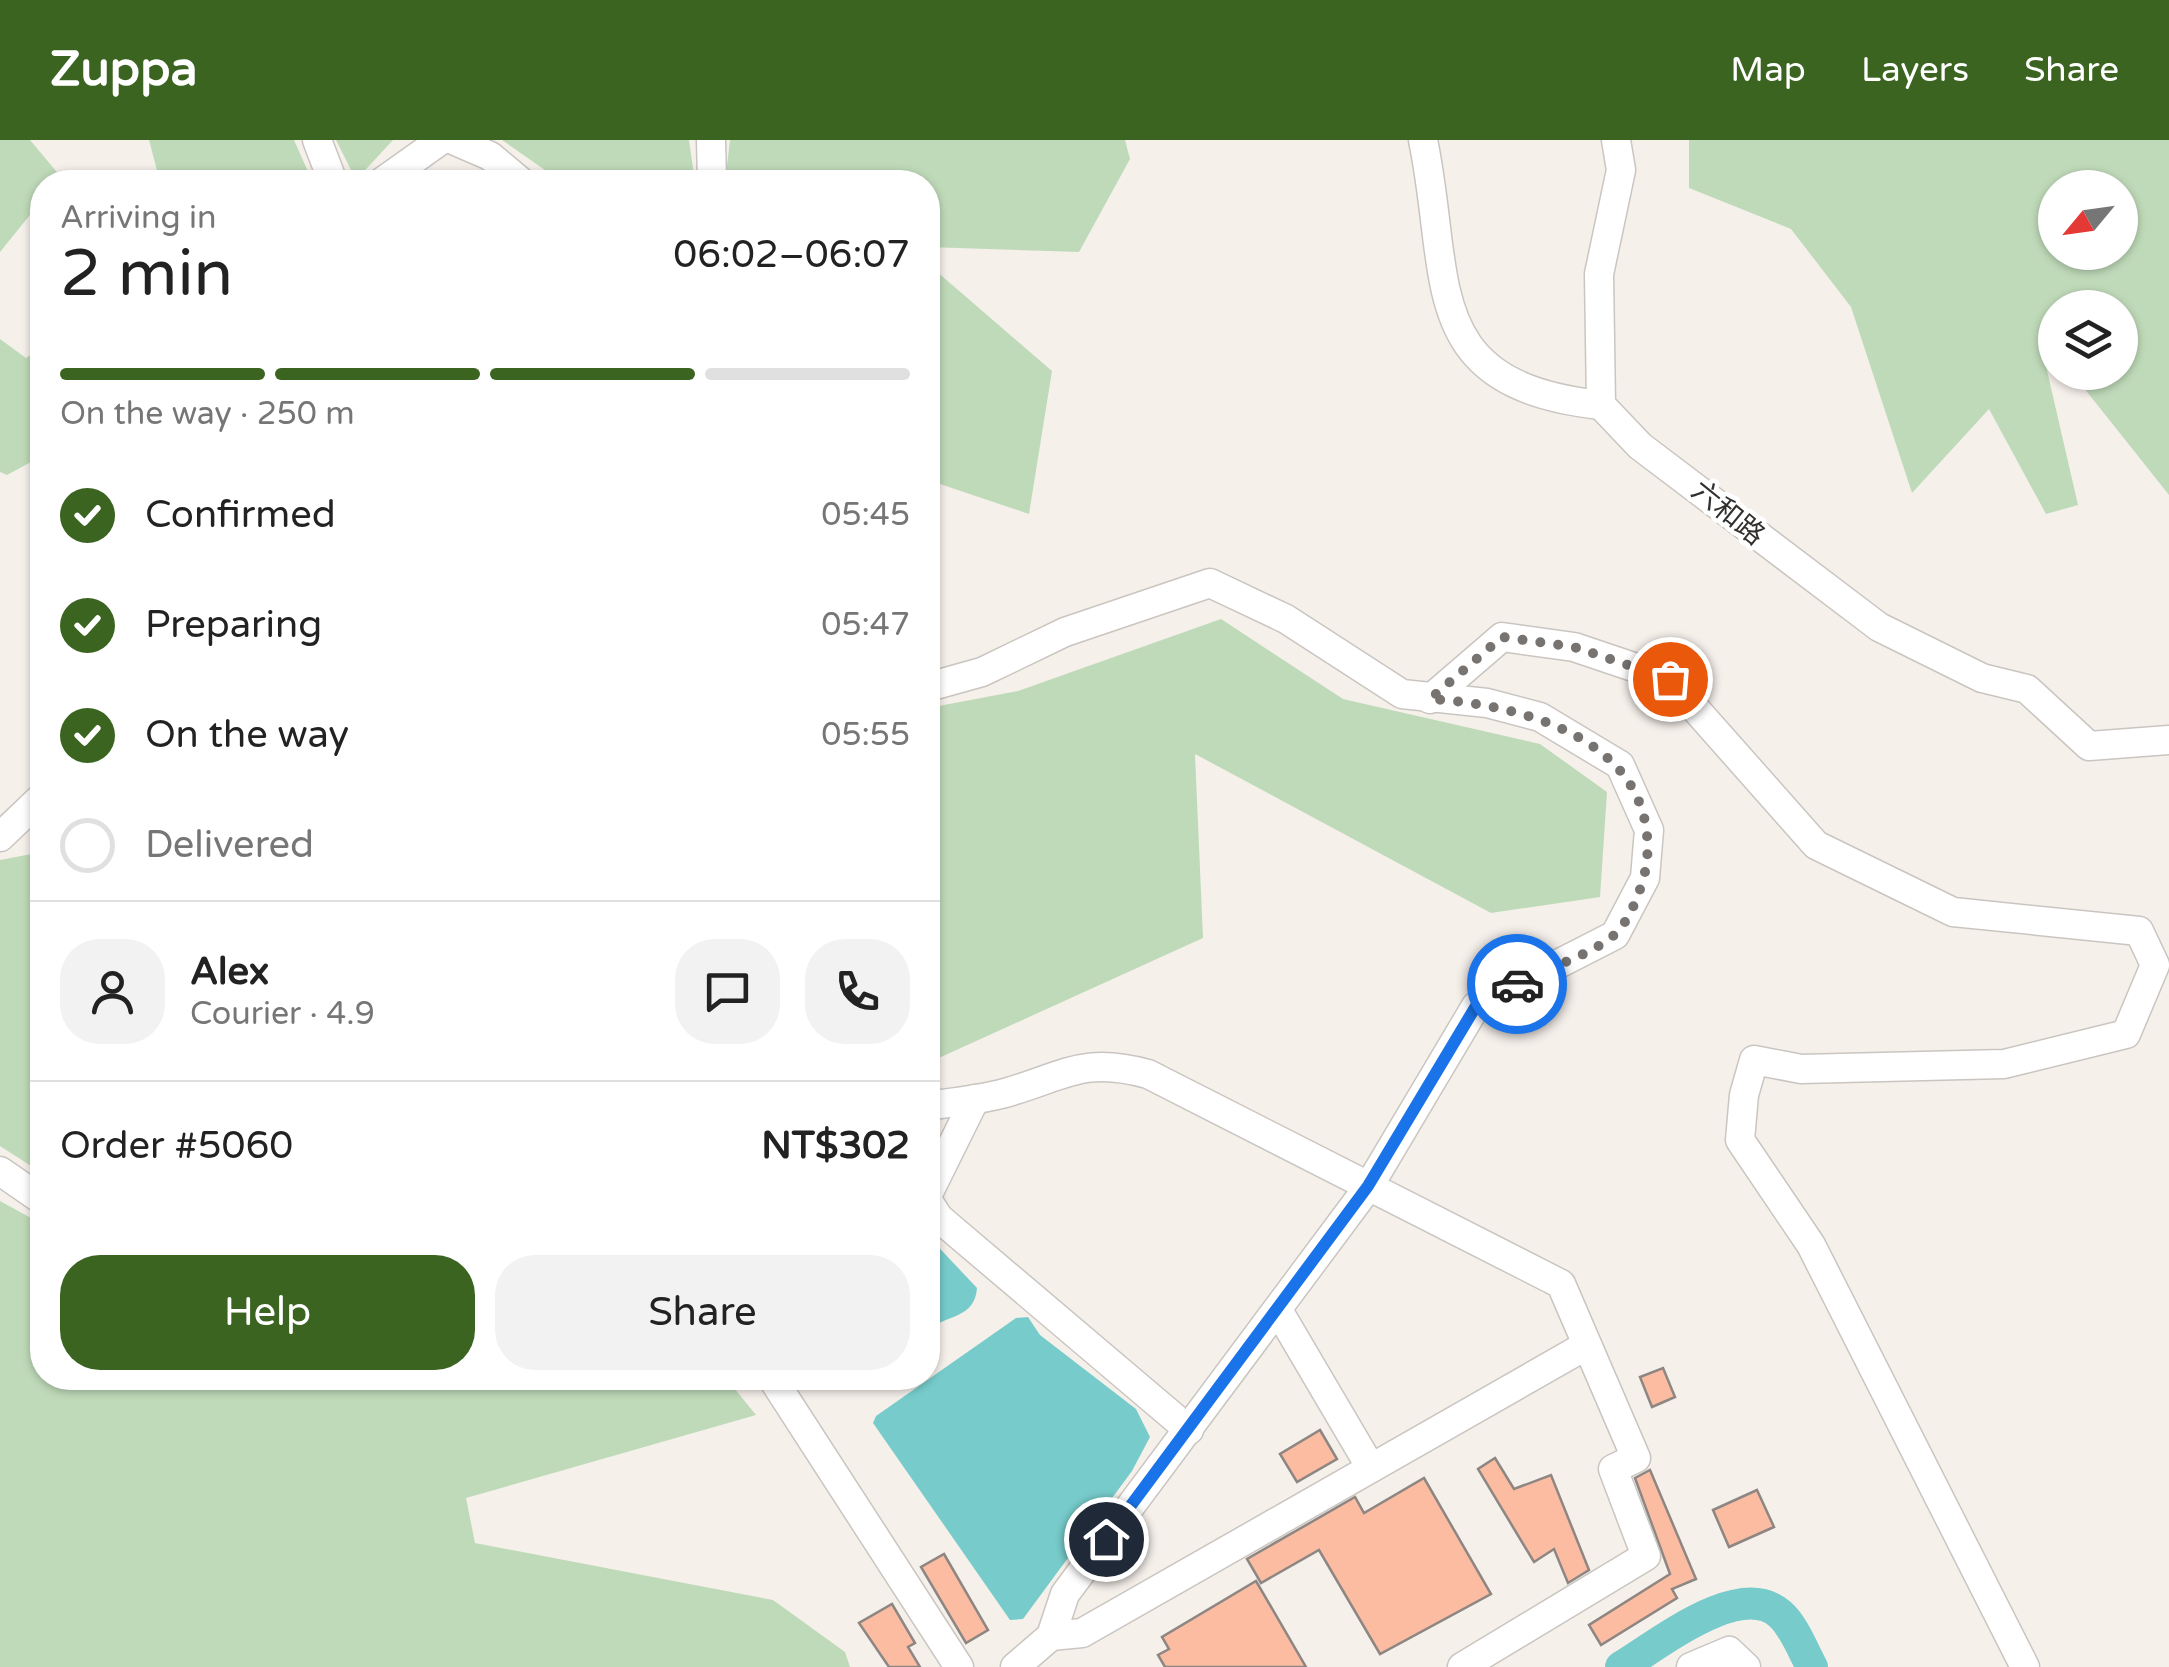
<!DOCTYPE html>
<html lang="en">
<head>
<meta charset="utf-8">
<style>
	body { margin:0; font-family:"Varela Round","Noto Sans TC",sans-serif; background:#f2f2f2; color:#222; height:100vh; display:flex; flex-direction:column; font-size:38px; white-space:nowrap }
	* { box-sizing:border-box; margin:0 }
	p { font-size:32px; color:#767676 }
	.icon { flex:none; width:55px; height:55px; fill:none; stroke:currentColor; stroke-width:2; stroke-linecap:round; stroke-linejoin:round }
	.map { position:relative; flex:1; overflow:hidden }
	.details { position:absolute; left:30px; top:30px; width:910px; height:1220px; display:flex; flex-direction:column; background:#fff; border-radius:40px; box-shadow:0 2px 8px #0004 }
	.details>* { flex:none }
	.needle { width:65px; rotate:241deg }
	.fabs { position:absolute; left:2038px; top:30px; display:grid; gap:20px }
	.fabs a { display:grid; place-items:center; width:100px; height:100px; border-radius:50%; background:#fff; box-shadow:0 2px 8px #0004; font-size:50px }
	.pin { position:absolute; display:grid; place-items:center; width:85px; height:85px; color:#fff; margin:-42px; border:5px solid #fff; border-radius:50%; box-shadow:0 2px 10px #0007 }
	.courier { position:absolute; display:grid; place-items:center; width:100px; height:100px; margin:-50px; border:8px solid #1a73e8; border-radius:50%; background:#fff; color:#222; box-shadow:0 2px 12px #0007 }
	.head em { font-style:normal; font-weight:600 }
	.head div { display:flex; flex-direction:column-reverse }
	.head { display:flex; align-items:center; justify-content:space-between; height:170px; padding:0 30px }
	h1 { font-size:65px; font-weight:600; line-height:75px }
	.bar { display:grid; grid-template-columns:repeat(4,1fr); gap:15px 10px; align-content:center; height:120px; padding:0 30px }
	.bar i { height:12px; border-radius:8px; background:#e0e0e0 }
	.bar .current { background:#3b6420 }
	.bar p { grid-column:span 4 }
	.line { display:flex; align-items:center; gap:25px; padding:0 30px; border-top:2px solid #e0e0e0 }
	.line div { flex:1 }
	.round { display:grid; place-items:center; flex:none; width:105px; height:105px; border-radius:40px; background:#f2f2f2 }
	ol { padding:0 30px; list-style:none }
	li { display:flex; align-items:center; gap:30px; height:110px }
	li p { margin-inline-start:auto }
	li .icon { padding:10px; border-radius:50%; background:#3b6420; color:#fff; stroke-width:4 }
	li:last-child { color:#767676 }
	li i { width:55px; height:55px; border:5px solid #e0e0e0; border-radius:50% }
	.cta { display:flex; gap:20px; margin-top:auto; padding:20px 30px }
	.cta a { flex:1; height:115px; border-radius:40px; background:#3b6420; color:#fff; font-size:40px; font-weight:600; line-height:115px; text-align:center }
	.cta a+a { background:#f2f2f2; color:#222 }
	header { display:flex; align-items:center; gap:60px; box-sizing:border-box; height:140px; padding:0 50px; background:#3b6420; color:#fff }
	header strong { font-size:48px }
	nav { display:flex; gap:55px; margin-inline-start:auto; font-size:35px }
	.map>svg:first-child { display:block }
</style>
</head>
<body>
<header>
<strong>Zuppa</strong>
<nav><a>Map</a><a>Layers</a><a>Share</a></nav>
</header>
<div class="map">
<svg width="2169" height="1527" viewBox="0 0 2169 1527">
	<rect width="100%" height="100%" fill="#f6f0eb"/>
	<!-- green -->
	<g fill="#bfdab9" fill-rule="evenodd">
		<polygon points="0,0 30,0 61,37 56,42 42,42 42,60 0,112"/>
		<polygon points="149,0 294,0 310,36 308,42 160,42"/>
		<polygon points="336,0 393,0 356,40"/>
		<polygon points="502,0 689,0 695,42 562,42"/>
		<polygon points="730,0 1125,0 1130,19 1079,112 928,107 928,42 725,42"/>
		<path d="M 1689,0 L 2169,0 L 2169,355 L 2072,233 L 2120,232 L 2120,168 L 2055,168 L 2055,214 L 2040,200 L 2078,365 L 2046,374 L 1989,269 L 1912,353 L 1851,167 L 1791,89 L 1689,48 ZM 2055,48 L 2120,48 L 2120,112 L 2055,112 Z"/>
		<polygon points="928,124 1052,231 1029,374 928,340"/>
		<polygon points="0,199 26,218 42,207 42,316 7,335 0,332"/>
		<polygon points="1221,479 1343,559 1540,604 1607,652 1600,757 1491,773 1195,614 1203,798 930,922 928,568 1018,551"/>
		<polygon points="42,712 42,1033 0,1006 0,720"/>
		<polygon points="0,1061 42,1084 42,1238 726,1238 756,1275 466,1358 475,1403 773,1460 845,1512 850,1527 0,1527"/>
	</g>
	<!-- water -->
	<g fill="#77cccb">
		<path d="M 928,1096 L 977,1148 C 975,1179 945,1175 928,1190 Z"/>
		<polygon points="1028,1177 1040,1195 1136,1269 1150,1297 1132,1331 1023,1479 1010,1480 873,1283 876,1276 1016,1178"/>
	</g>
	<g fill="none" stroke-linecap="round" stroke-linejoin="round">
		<!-- river -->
		<path stroke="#77cccb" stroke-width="32" d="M 1621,1527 C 1658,1505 1740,1438 1780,1474 C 1794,1486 1803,1511 1812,1527"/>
	</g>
	<!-- building -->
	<g fill="#fbbca1" stroke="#8d8683" stroke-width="2.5">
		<polygon points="1663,1228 1675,1257 1652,1267 1640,1237"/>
		<polygon points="1320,1290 1337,1319 1297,1342 1280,1314"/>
		<polygon points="1495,1318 1514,1349 1551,1335 1589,1430 1568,1443 1554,1409 1534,1422 1478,1329"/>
		<polygon points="1650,1330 1696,1439 1672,1449 1677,1458 1601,1505 1589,1485 1670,1434 1635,1338"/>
		<polygon points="1424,1338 1491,1454 1380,1514 1319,1410 1261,1443 1247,1419 1355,1357 1364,1373"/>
		<polygon points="1757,1350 1774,1387 1729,1407 1713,1370"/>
		<polygon points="944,1414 988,1490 966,1503 921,1427"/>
		<polygon points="1256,1441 1306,1527 1165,1527 1158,1515 1169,1509 1162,1497"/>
		<polygon points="892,1464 915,1503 908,1507 920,1527 889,1527 859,1483"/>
	</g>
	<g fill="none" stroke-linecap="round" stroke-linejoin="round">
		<defs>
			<g id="minor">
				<polyline points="317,0 333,42"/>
				<polyline points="453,0 490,16 521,42"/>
				<polyline points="711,0 712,42"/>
				<path d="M 1423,0 C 1452,140 1417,245 1601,265"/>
				<polyline points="1616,0 1621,30 1599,134 1601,265 1640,306 1879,487 1982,538 2027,549 2089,606 2169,600"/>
				<polyline points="382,42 441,0"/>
				<polyline points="928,547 982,532 1065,492 1210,443 1286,479 1402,554 1487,563 1540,577 1620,625 1649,690 1645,738 1615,795 1476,866 1369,1046 1065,1454 1051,1496 1015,1527"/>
				<polyline points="1430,559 1502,497 1574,507 1669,539 1816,705 1953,772 2139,791 2155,825 2126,894 2004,924 1801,929 1754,920 1744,955 1740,1000 1811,1105 2025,1527"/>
				<polyline points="0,697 42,657"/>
				<path d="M 928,966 C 953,962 980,960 1005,953 C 1065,936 1083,916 1148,934 L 1561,1144 L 1636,1318 L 1613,1329 L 1646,1416 L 1462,1527"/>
				<polyline points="0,1031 42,1060"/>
				<polyline points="928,1054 975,959"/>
				<polyline points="928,1061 939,1078 1189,1290"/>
				<polyline points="1278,1170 1371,1328"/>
				<polyline points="772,1238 959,1527"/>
				<polyline points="1051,1496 1082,1493 1587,1205"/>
				<polyline points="1691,1527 1729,1511 1746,1527"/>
			</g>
		</defs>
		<!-- minor casing -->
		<use href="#minor" stroke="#cac5c0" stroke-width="31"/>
		<!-- minor -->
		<use href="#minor" stroke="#fff" stroke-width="28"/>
	</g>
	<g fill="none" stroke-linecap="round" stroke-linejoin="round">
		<!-- done -->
		<path stroke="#777370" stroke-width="10" stroke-dasharray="0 18" d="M 1517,844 C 1546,828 1587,817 1613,796 C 1630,783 1645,741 1647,720 C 1657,601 1526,565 1430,559 L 1502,497 L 1574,507 L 1670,539"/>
		<!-- route -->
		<polyline stroke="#1a73e8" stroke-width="12" points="1106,1399 1368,1046 1476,866 1517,844"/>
	</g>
	<g text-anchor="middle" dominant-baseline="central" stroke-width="9" stroke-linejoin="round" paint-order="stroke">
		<!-- street labels -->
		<g font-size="28" fill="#32302e" stroke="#fff">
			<text transform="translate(1728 373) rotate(39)">六和路</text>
		</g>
	</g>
</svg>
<div class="fabs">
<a><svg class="needle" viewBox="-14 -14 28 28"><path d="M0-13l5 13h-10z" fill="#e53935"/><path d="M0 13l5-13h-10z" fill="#767676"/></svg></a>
<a><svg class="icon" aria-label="layers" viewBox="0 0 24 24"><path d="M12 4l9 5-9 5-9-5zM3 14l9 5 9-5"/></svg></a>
</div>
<div class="pin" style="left:1670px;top:539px;background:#ea580c"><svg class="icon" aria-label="bag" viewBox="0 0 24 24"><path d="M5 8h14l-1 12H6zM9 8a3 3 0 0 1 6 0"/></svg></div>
<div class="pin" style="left:1106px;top:1399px;background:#1f2937"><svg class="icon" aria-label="home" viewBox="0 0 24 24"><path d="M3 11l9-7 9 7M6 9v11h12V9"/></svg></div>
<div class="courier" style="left:1517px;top:844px"><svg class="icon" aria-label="car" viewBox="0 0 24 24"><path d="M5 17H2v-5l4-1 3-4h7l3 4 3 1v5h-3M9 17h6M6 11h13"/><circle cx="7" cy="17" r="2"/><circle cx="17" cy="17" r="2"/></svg></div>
<section class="details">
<div class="head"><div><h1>2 min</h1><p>Arriving in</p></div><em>06:02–06:07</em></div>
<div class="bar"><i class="current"></i><i class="current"></i><i class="current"></i><i></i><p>On the way · 250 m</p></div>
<ol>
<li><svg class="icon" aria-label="check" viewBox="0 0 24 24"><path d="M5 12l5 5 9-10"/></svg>Confirmed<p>05:45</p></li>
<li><svg class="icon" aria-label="check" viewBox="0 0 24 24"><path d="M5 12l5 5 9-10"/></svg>Preparing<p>05:47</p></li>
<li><svg class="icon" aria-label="check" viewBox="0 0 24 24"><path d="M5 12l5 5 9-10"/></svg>On the way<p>05:55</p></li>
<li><i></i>Delivered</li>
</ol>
<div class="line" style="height:180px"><a class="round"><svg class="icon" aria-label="person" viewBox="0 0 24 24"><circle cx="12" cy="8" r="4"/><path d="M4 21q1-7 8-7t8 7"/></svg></a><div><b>Alex</b><p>Courier · 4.9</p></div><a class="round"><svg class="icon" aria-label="chat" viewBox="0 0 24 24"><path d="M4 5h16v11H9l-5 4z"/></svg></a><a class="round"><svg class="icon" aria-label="phone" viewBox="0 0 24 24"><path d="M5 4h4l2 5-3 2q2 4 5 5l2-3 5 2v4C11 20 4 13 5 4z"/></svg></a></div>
<div class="line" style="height:130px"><div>Order #5060</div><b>NT$302</b></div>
<div class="cta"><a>Help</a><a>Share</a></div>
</section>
</div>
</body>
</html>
